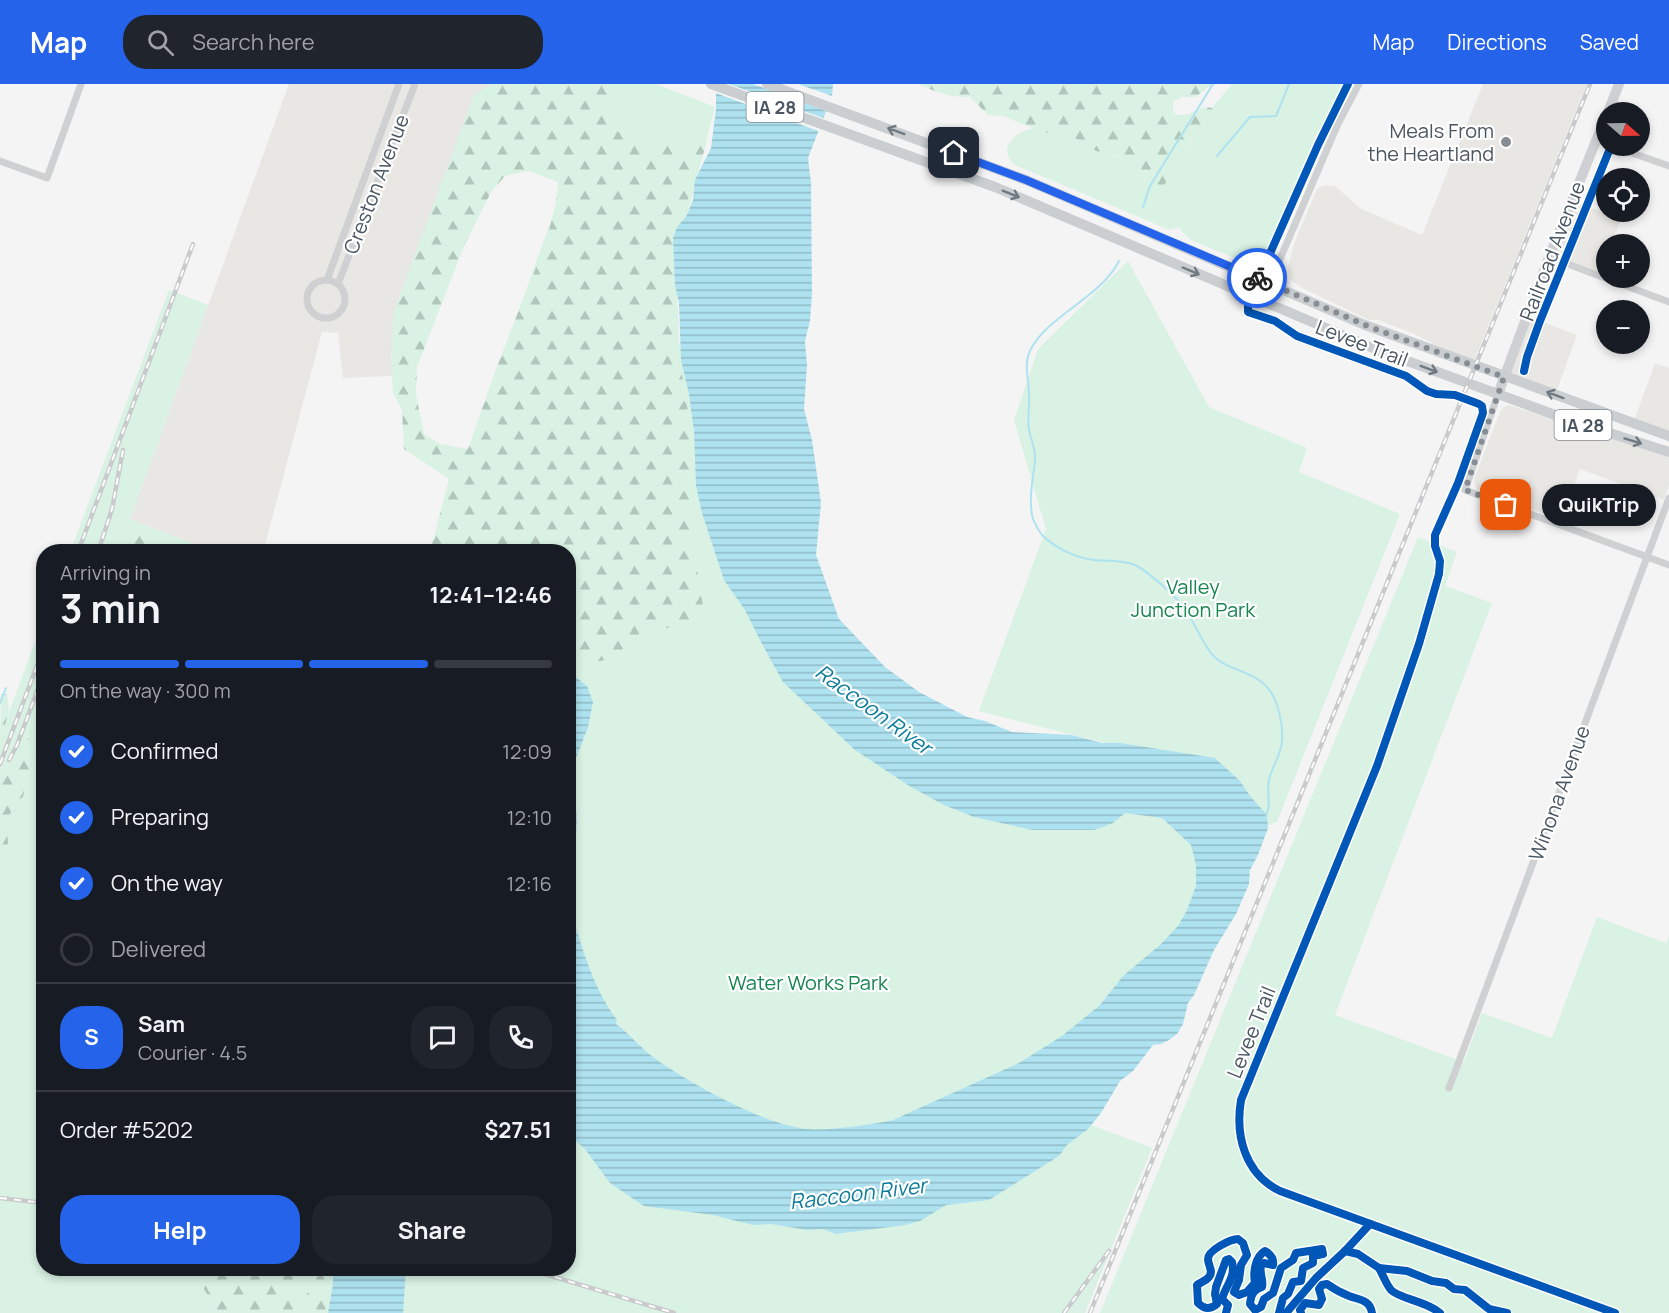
<!DOCTYPE html>
<html lang="en">
<head>
<meta charset="utf-8">
<style>
	body { margin:0; font-family:Manrope,sans-serif; background:#20242c; color:#f1f3f6; height:100vh; display:flex; flex-direction:column; font-size:22px; white-space:nowrap }
	* { box-sizing:border-box; margin:0 }
	p { font-size:20px; color:#9ea1a6 }
	.icon { flex:none; width:33px; height:33px; fill:none; stroke:currentColor; stroke-width:2; stroke-linecap:round; stroke-linejoin:round }
	.map { position:relative; flex:1; overflow:hidden }
	.sheet { position:absolute; left:36px; top:460px; width:540px; height:732px; display:flex; flex-direction:column; background:#171b24; border-radius:24px; box-shadow:0 3px 9px #0003 }
	.sheet>* { flex:none }
	.needle { width:39px; rotate:110deg }
	.tools { position:absolute; left:1596px; top:18px; display:grid; gap:12px }
	.tools a { display:grid; place-items:center; width:54px; height:54px; border-radius:50%; background:#171b24; box-shadow:0 3px 9px #0003; font-size:30px }
	.pin { position:absolute; display:grid; place-items:center; width:51px; height:51px; color:#fff; margin:-26px; border-radius:12px; box-shadow:0 3px 9px #0006 }
	.courier { position:absolute; display:grid; place-items:center; width:60px; height:60px; margin:-30px; border:4px solid #2563eb; border-radius:50%; background:#fff; color:#222; box-shadow:0 2px 8px #0007 }
	.bubble { position:absolute; height:42px; border-radius:21px; background:#171b24; box-shadow:0 3px 9px #0003; font-size:20px; font-weight:700; line-height:42px; text-align:center }
	.headline em { font-style:normal; font-weight:700 }
	.headline div { display:flex; flex-direction:column-reverse }
	.headline { display:flex; align-items:center; justify-content:space-between; height:102px; padding:0 24px }
	h1 { font-size:39px; font-weight:700; line-height:45px }
	.bar { display:grid; grid-template-columns:repeat(4,1fr); gap:9px 6px; align-content:center; height:72px; padding:0 24px }
	.bar i { height:8px; border-radius:4px; background:#363941 }
	.bar .current { background:#2563eb }
	.bar p { grid-column:span 4 }
	.line { display:flex; align-items:center; gap:15px; padding:0 24px; border-top:2px solid #363941 }
	.line div { flex:1 }
	.round { display:grid; place-items:center; flex:none; width:63px; height:63px; border-radius:24px; background:#20242c }
	ol { padding:0 24px; list-style:none }
	li { display:flex; align-items:center; gap:18px; height:66px }
	li p { margin-inline-start:auto }
	li .icon { padding:6px; border-radius:50%; background:#2563eb; color:#fff; stroke-width:4 }
	li:last-child { color:#9ea1a6 }
	li i { width:33px; height:33px; border:3px solid #363941; border-radius:50% }
	.cta { display:flex; gap:12px; margin-top:auto; padding:12px 24px }
	.cta a { flex:1; height:69px; border-radius:24px; background:#2563eb; color:#fff; font-size:24px; font-weight:700; line-height:69px; text-align:center }
	.cta a+a { background:#20242c; color:#f1f3f6 }
	header { display:flex; align-items:center; gap:36px; box-sizing:border-box; height:84px; padding:0 30px; background:#2563eb; color:#fff }
	header strong { font-size:28px }
	nav { display:flex; gap:33px; margin-inline-start:auto; font-size:21px }
	.search { width:420px; height:54px; background:#20242c; display:flex; align-items:center; gap:15px; box-sizing:border-box; padding:0 21px; border-radius:24px; color:#9ea1a6; font-size:22px }
	.map>svg:first-child { display:block }
</style>
</head>
<body>
<header>
<strong>Map</strong>
<div class="search"><svg class="icon" aria-label="search" viewBox="0 0 24 24"><circle cx="10" cy="10" r="6"/><path d="M15 15l6 6"/></svg>Search here</div>
<nav><a>Map</a><a>Directions</a><a>Saved</a></nav>
</header>
<div class="map">
<svg width="1669" height="1229" viewBox="0 0 1669 1229">
	<defs>
		<pattern id="forest-firs" width="22" height="20" patternUnits="userSpaceOnUse" patternTransform="scale(1.5)"><rect width="22" height="20" fill="#d9f2e3"/><path d="M5 1l3.5 6h-7zM16 11l3.5 6h-7z" fill="#b2c7bb"/></pattern>
		<pattern id="water-rules" width="6" height="5" patternUnits="userSpaceOnUse" patternTransform="scale(1.5)"><rect width="6" height="5" fill="#aee2f0"/><path d="M0 2.5h6" fill="none" stroke="#90bac6"/></pattern>
	</defs>
	<rect width="100%" height="100%" fill="#f4f4f4"/>
	<!-- commercial -->
	<g fill="#e8e7e3">
		<polygon points="289,0 517,0 412,291 343,294 338,249 322,248 263,468 214,468 130,435"/>
		<polygon points="1483,0 1587,0 1474,277 1448,267 1412,249 1378,236 1369,236 1300,203 1291,196 1288,185 1293,162 1317,105 1325,101 1335,102 1361,125 1422,151"/>
		<polygon points="1572,117 1621,135 1611,160 1606,160 1606,174 1600,192 1549,173"/>
		<polygon points="1527,232 1577,251 1555,311 1504,293"/>
		<polygon points="1655,279 1669,284 1669,352 1633,340"/>
		<polygon points="1509,321 1669,373 1669,401 1664,416 1580,385 1561,436 1477,405 1475,401 1474,395 1500,328 1504,323"/>
	</g>
	<!-- green -->
	<g fill="#d9f2e3">
		<polygon points="600,0 656,0 715,23 676,175 679,261 707,281 788,574 1137,718 1193,738 1203,826 1020,1014 1152,1064 1085,1229 0,1229 0,652 43,537 44,1185 568,1185 568,468 432,468"/>
		<path d="M 1232,0 L 1346,0 L 1262,182 L 1257,183 L 1191,156 L 1184,150 L 1179,143 L 1170,146 L 1027,86 C 1023,84 1017,83 1014,80 C 996,65 1017,46 1034,44 L 1042,48 L 1070,51 L 1096,67 L 1120,72 L 1137,85 L 1141,94 L 1150,97 L 1181,70 L 1190,58 L 1194,49 L 1213,29 L 1212,24 Z"/>
		<polygon points="1128,177 1209,323 1307,364 1299,388 1400,430 1277,738 1256,745 1160,673 979,627 1046,445 1014,336 1038,265"/>
		<polygon points="169,206 208,221 130,435 214,468 70,468"/>
		<polygon points="1418,453 1457,468 1445,502 1492,519 1335,931 1464,978 1482,929 1552,954 1597,833 1666,859 1669,852 1669,1229 1100,1229"/>
	</g>
	<!-- forest -->
	<g fill="url(#forest-firs)" fill-rule="evenodd">
		<path d="M 491,0 L 606,0 L 617,8 L 609,40 L 632,59 L 707,59 L 674,155 L 677,259 L 692,353 L 694,468 L 703,522 L 691,541 L 643,547 L 613,574 L 569,584 L 568,468 L 430,468 L 449,395 L 404,365 L 402,326 L 393,309 L 391,272 L 394,227 L 474,11 ZM 528,87 L 558,98 C 556,142 530,197 514,239 C 497,280 483,323 468,365 L 440,360 L 424,350 L 416,311 L 417,283 L 465,160 L 491,108 L 505,92 Z"/>
		<path d="M 919,0 L 1217,0 L 1207,4 L 1196,13 L 1181,13 L 1173,18 L 1173,28 C 1187,39 1197,19 1212,24 L 1214,29 L 1208,43 L 1194,49 L 1165,100 L 1157,105 L 1150,97 L 1141,94 L 1136,85 L 1120,72 L 1096,67 L 1070,51 L 1042,48 L 1003,32 L 988,31 L 970,13 C 952,14 935,8 919,0 Z"/>
		<polygon points="143,445 145,445 151,453 143,468 129,468"/>
		<polygon points="1,610 7,610 9,625 0,661"/>
		<path d="M 43,629 L 43,664 L 41,669 L 43,671 L 43,683 L 37,677 L 31,680 C 30,690 36,692 26,698 L 23,713 L 10,720 L 12,723 L 7,743 L 8,760 L 0,774 L 0,703 Z"/>
		<path d="M 199,1185 L 292,1185 L 298,1200 L 299,1211 L 305,1212 L 313,1204 L 314,1185 L 320,1185 L 328,1204 L 325,1229 L 213,1229 L 217,1220 C 207,1213 197,1197 199,1185 Z"/>
	</g>
	<!-- water -->
	<g fill="url(#water-rules)">
		<path d="M 716,0 L 833,0 L 832,12 L 808,74 L 811,99 L 812,209 L 810,237 L 805,257 L 807,281 L 804,325 L 812,356 L 821,419 L 816,471 L 839,535 L 885,583 L 919,608 L 967,633 L 985,637 L 1012,648 L 1072,651 L 1102,659 L 1120,659 L 1215,674 L 1240,697 L 1250,712 L 1267,731 L 1268,744 L 1258,771 L 1250,786 L 1249,800 L 1236,830 L 1214,866 L 1194,911 L 1188,919 L 1183,940 L 1177,950 L 1169,956 L 1161,960 L 1153,961 L 1133,987 L 1120,997 L 1101,1029 L 1088,1045 L 1067,1061 L 1059,1072 L 989,1116 L 946,1121 L 920,1137 L 905,1141 L 836,1150 L 823,1145 L 807,1146 L 771,1140 L 753,1141 L 713,1131 L 644,1122 L 610,1099 L 585,1065 L 569,1051 L 568,818 C 581,859 591,901 617,936 L 616,940 C 631,951 642,966 657,976 C 693,1001 763,1040 806,1045 C 828,1047 871,1041 893,1036 L 1019,979 L 1062,952 L 1100,921 L 1123,892 L 1160,861 L 1178,842 L 1187,826 L 1196,802 L 1196,781 L 1191,761 L 1162,734 L 1125,729 L 1113,739 L 1094,746 L 1032,746 L 974,733 L 944,721 L 911,703 L 855,666 L 783,598 L 761,558 L 745,526 L 724,496 L 702,429 L 696,401 L 694,347 L 689,310 L 681,276 L 679,219 L 675,201 L 673,154 L 677,143 L 686,133 L 693,116 L 695,96 L 711,64 L 716,25 Z"/>
		<polygon points="569,588 587,602 593,618 588,643 572,685 577,735 574,782 569,805"/>
		<polygon points="333,1185 406,1185 403,1229 328,1229 333,1200"/>
	</g>
	<!-- pier -->
	<g fill="#f4f4f4">
		<polygon points="713,0 729,0 826,35 821,48 713,8"/>
		<polygon points="753,0 798,0 835,13 829,28"/>
	</g>
	<g fill="none" stroke-linecap="round" stroke-linejoin="round">
		<!-- stream -->
		<g stroke="#aee2f0" stroke-width="2">
			<polyline points="1217,72 1250,33 1276,32 1289,0"/>
			<polyline points="1143,123 1150,102 1213,0"/>
			<path d="M 1119,177 C 1100,215 1044,233 1029,269 C 1024,281 1029,297 1029,310 C 1030,322 1027,333 1029,346 C 1031,356 1036,365 1035,377 C 1033,396 1028,416 1033,435 C 1035,440 1039,447 1042,451 C 1055,464 1076,474 1094,476 C 1107,477 1123,476 1135,481 C 1149,488 1173,510 1183,522 C 1194,537 1200,555 1211,569 C 1224,586 1248,585 1264,600 C 1279,613 1286,649 1280,667 C 1277,677 1271,686 1269,696 C 1266,709 1272,720 1266,731"/>
			<polyline points="0,619 6,604"/>
		</g>
		<!-- minor -->
		<g stroke="#ced0d2" stroke-width="7">
			<polyline points="1597,56 1606,59"/>
			<polyline points="1612,62 1669,82"/>
			<polyline points="0,77 47,94 81,0"/>
			<polyline points="1549,173 1669,218"/>
			<circle cx="326" cy="215" r="19"/>
			<polyline points="327,196 399,0"/>
			<polyline points="338,200 415,0"/>
			<polyline points="1262,217 1337,42 1359,0"/>
			<polyline points="1498,310 1465,406 1669,481"/>
			<polyline points="1449,1004 1669,414"/>
		</g>
		<!-- secondary -->
		<g stroke="#ced0d4" stroke-width="10">
			<polyline points="1608,28 1619,0"/>
			<polyline points="1498,310 1549,173 1606,32"/>
		</g>
		<!-- primary -->
		<g stroke="#caced1" stroke-width="10">
			<polyline points="711,0 995,103 1380,267 1569,336 1669,368"/>
			<polyline points="767,0 1026,96 1365,241 1669,352"/>
		</g>
		<defs>
			<g id="rail">
				<polyline points="78,468 193,160"/>
				<polyline points="98,468 112,425 123,366"/>
				<polyline points="9,676 17,661 44,589"/>
				<polyline points="0,680 44,563"/>
				<polyline points="0,1114 44,1119"/>
				<polyline points="528,1185 674,1229"/>
				<polyline points="1064,1229 1109,1167"/>
				<polyline points="1090,1229 1590,0"/>
			</g>
		</defs>
		<!-- rail casing -->
		<use href="#rail" stroke="#c9cacc" stroke-width="4.5"/>
		<!-- rail -->
		<use href="#rail" stroke="#fff" stroke-width="2" stroke-dasharray="7" stroke-linecap="butt"/>
		<defs>
			<g id="cycleway">
				<path d="M 1348,0 L 1318,61 L 1248,219 L 1248,228 L 1275,237 L 1297,252 L 1406,292 L 1427,307 L 1436,310 L 1455,311 L 1479,320 L 1482,322 L 1483,329 L 1458,399 L 1435,451 L 1435,462 L 1440,477 L 1439,490 L 1419,560 L 1377,682 L 1241,1016 C 1235,1052 1245,1090 1280,1107 L 1615,1229"/>
				<polyline points="1524,287 1527,273 1540,237 1611,62"/>
				<polyline points="1345,1167 1358,1170 1379,1184 1407,1187 1432,1197 1446,1199 1454,1205 1465,1206 1489,1225 1507,1229"/>
				<path d="M 1379,1184 C 1383,1191 1386,1200 1391,1206 C 1400,1215 1426,1217 1440,1229"/>
				<path d="M 1226,1229 L 1228,1221 L 1222,1215 C 1226,1201 1236,1193 1232,1178 L 1229,1175 L 1226,1176 L 1216,1203 L 1215,1210 L 1217,1220 C 1210,1226 1204,1225 1198,1219 L 1197,1201 C 1201,1198 1206,1197 1209,1193 C 1214,1187 1208,1182 1208,1175 C 1208,1166 1231,1155 1238,1155 L 1243,1159 L 1247,1171 L 1241,1181 L 1239,1196 L 1234,1208 L 1239,1211 L 1247,1208 L 1255,1199 C 1253,1188 1255,1173 1265,1167 C 1270,1170 1274,1175 1273,1181 L 1264,1179 L 1261,1181 C 1259,1190 1264,1196 1262,1203 C 1253,1206 1251,1211 1250,1220 L 1255,1226 L 1261,1223 L 1264,1215 L 1273,1209 L 1281,1184 L 1293,1176 L 1296,1169 L 1322,1165 L 1323,1170 L 1313,1172 L 1313,1179 L 1303,1184 L 1301,1197 L 1293,1198 L 1288,1210 L 1283,1214 L 1279,1229"/>
				<polyline points="1286,1229 1316,1194 1345,1167 1370,1140"/>
				<path d="M 1301,1229 L 1300,1226 L 1305,1219 L 1319,1221 L 1322,1215 L 1319,1205 L 1322,1201 L 1327,1200 C 1334,1205 1341,1209 1349,1212 C 1360,1216 1370,1216 1372,1229"/>
			</g>
		</defs>
		<!-- cycleway casing -->
		<use href="#cycleway" stroke="#fff" stroke-width="11"/>
		<!-- cycleway -->
		<use href="#cycleway" stroke="#0057b8" stroke-width="8"/>
	</g>
	<!-- one-way arrows -->
	<defs><path id="oneway-shaft" d="M-6 0H5M1.5-3L5.5 0L1.5 3" fill="none" stroke-width="1.6" stroke-linecap="round" stroke-linejoin="round" transform="scale(1.5)"/></defs>
	<g stroke="#707a83">
		<use href="#oneway-shaft" transform="translate(896 47) rotate(-160)"/>
		<use href="#oneway-shaft" transform="translate(1011 110) rotate(22)"/>
		<use href="#oneway-shaft" transform="translate(1191 187) rotate(23)"/>
		<use href="#oneway-shaft" transform="translate(1429 285) rotate(20)"/>
		<use href="#oneway-shaft" transform="translate(1555 311) rotate(-160)"/>
		<use href="#oneway-shaft" transform="translate(1633 357) rotate(17)"/>
	</g>
	<g fill="none" stroke-linecap="round" stroke-linejoin="round">
		<!-- done -->
		<polyline stroke="#868d94" stroke-width="6" stroke-dasharray="0 10.8" points="1257,194 1365,241 1504,293 1465,406 1506,421"/>
		<!-- route -->
		<polyline stroke="#2563eb" stroke-width="8" points="954,69 1026,96 1257,194"/>
	</g>
	<!-- markers -->
	<circle fill="#868d94" stroke="#fff" stroke-width="2" cx="1506" cy="58" r="6"/>
	<g text-anchor="middle" dominant-baseline="central" stroke-width="4.5" stroke-linejoin="round" paint-order="stroke">
		<!-- shield labels -->
		<g fill="#fff" stroke="#808990" stroke-width="1.5">
			<rect x="746.5" y="8" width="57" height="30" rx="4.5"/>
			<rect x="1554.5" y="326" width="57" height="30" rx="4.5"/>
		</g>
		<g font-size="18" font-weight="bold" fill="#4a5661">
			<text x="775" y="23">IA 28</text>
			<text x="1583" y="341">IA 28</text>
		</g>
		<!-- poi labels -->
		<g font-size="20" fill="#4a5661" stroke="#fff" text-anchor="end">
			<text x="1494" y="46">Meals From<tspan x="1494" dy="23">the Heartland</tspan></text>
		</g>
		<!-- street labels -->
		<g font-size="20" fill="#4a5661" stroke="#fff">
			<text transform="translate(376 100) rotate(-69)">Creston Avenue</text>
			<text transform="translate(1552 167) rotate(-69)">Railroad Avenue</text>
			<text transform="translate(1362 259) rotate(21)">Levee Trail</text>
			<text transform="translate(1559 709) rotate(-70)">Winona Avenue</text>
			<text transform="translate(1251 948) rotate(-68)">Levee Trail</text>
		</g>
		<!-- park labels -->
		<g font-size="20" fill="#17864f" stroke="#fff">
			<text x="1193" y="502">Valley<tspan x="1193" dy="23">Junction Park</tspan></text>
			<text x="808" y="898">Water Works Park</text>
		</g>
		<!-- water labels -->
		<g font-size="21" font-style="italic" fill="#0c7c9b" stroke="#fff">
			<text transform="translate(874 625) rotate(36)">Raccoon River</text>
			<text transform="translate(858 1109) rotate(-7)">Raccoon River</text>
		</g>
	</g>
</svg>
<div class="tools">
<a><svg class="needle" viewBox="-14 -14 28 28"><path d="M0-13l5 13h-10z" fill="#e53935"/><path d="M0 13l5-13h-10z" fill="#9ea1a6"/></svg></a>
<a><svg class="icon" aria-label="locate" viewBox="0 0 24 24"><circle cx="12" cy="12" r="6"/><path d="M12 2v4M12 18v4M2 12h4M18 12h4"/></svg></a>
<a>+</a>
<a>−</a>
</div>
<div class="pin" style="left:1506px;top:421px;background:#ea580c"><svg class="icon" aria-label="bag" viewBox="0 0 24 24"><path d="M5 8h14l-1 12H6zM9 8a3 3 0 0 1 6 0"/></svg></div>
<div class="pin" style="left:954px;top:69px;background:#1f2937"><svg class="icon" aria-label="home" viewBox="0 0 24 24"><path d="M3 11l9-7 9 7M6 9v11h12V9"/></svg></div>
<div class="courier" style="left:1257px;top:194px"><svg class="icon" aria-label="bike" viewBox="0 0 24 24"><circle cx="6" cy="16" r="4"/><circle cx="18" cy="16" r="4"/><path d="M6 16l4-8h5l3 8M10 8l3 8H6M13 5h3"/></svg></div>
<div class="bubble" style="left:1542px;top:400px;width:114px">QuikTrip</div>
<section class="sheet">
<div class="headline"><div><h1>3 min</h1><p>Arriving in</p></div><em>12:41–12:46</em></div>
<div class="bar"><i class="current"></i><i class="current"></i><i class="current"></i><i></i><p>On the way · 300 m</p></div>
<ol>
<li><svg class="icon" aria-label="check" viewBox="0 0 24 24"><path d="M5 12l5 5 9-10"/></svg>Confirmed<p>12:09</p></li>
<li><svg class="icon" aria-label="check" viewBox="0 0 24 24"><path d="M5 12l5 5 9-10"/></svg>Preparing<p>12:10</p></li>
<li><svg class="icon" aria-label="check" viewBox="0 0 24 24"><path d="M5 12l5 5 9-10"/></svg>On the way<p>12:16</p></li>
<li><i></i>Delivered</li>
</ol>
<div class="line" style="height:108px"><b class="round" style="background:#2563eb;color:#fff">S</b><div><b>Sam</b><p>Courier · 4.5</p></div><a class="round"><svg class="icon" aria-label="chat" viewBox="0 0 24 24"><path d="M4 5h16v11H9l-5 4z"/></svg></a><a class="round"><svg class="icon" aria-label="phone" viewBox="0 0 24 24"><path d="M5 4h4l2 5-3 2q2 4 5 5l2-3 5 2v4C11 20 4 13 5 4z"/></svg></a></div>
<div class="line" style="height:78px"><div>Order #5202</div><b>$27.51</b></div>
<div class="cta"><a>Help</a><a>Share</a></div>
</section>
</div>
</body>
</html>
